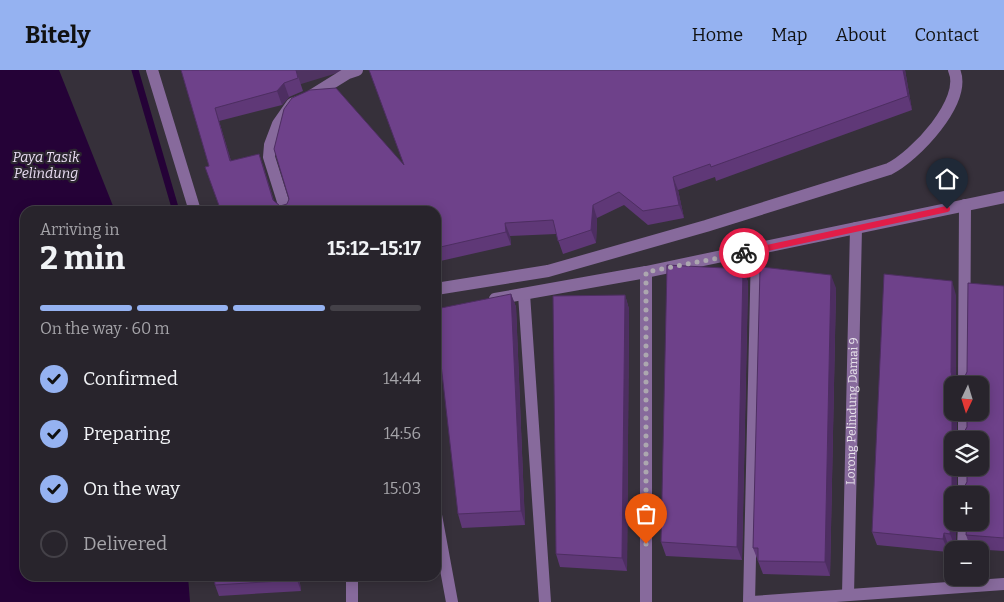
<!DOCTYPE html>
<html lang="en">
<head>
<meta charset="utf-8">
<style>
	body { margin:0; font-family:Bitter,serif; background:#343038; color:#f1f3f6; height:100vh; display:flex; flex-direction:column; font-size:19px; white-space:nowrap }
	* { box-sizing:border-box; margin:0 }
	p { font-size:16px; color:#a5a4a9 }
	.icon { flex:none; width:28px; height:28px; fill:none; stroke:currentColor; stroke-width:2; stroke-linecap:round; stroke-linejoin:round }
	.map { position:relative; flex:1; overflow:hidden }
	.panel { position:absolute; left:20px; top:136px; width:421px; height:375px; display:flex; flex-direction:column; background:#28242c; border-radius:15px; box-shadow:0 2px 12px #0003,0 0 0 1px #444148 }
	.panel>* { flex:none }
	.needle { width:32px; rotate:184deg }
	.buttons { position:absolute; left:944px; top:306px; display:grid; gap:10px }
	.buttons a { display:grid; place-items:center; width:45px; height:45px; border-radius:10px; background:#28242c; box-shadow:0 2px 12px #0003,0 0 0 1px #444148; font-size:25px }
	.pin { position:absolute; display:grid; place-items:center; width:42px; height:42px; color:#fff; margin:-51px -21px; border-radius:50% 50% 50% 0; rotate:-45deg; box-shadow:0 0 5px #0007 }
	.pin .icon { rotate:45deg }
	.courier { position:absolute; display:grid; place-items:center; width:50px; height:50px; margin:-25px; border:4px solid #e11d48; border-radius:50%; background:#fff; color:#222; box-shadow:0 1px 6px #0007 }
	.head em { font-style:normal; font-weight:700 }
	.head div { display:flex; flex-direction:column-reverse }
	.head { display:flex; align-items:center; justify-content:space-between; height:85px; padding:0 20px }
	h1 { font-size:32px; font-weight:700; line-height:38px }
	.bar { display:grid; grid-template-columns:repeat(4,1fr); gap:8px 5px; align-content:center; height:60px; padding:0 20px }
	.bar i { height:6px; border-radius:4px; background:#444148 }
	.bar .active { background:#95b2f1 }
	.bar p { grid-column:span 4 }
	ol { padding:0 20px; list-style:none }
	li { display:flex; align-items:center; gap:15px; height:55px }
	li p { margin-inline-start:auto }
	li .icon { padding:5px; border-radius:50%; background:#95b2f1; color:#111; stroke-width:4 }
	li:last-child { color:#a5a4a9 }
	li i { width:28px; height:28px; border:2px solid #444148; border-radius:50% }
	header { display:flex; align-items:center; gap:30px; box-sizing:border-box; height:70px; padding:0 25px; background:#95b2f1; color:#111 }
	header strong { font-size:24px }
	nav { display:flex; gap:28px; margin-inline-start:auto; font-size:18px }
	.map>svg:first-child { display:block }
</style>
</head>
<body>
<header>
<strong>Bitely</strong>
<nav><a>Home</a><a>Map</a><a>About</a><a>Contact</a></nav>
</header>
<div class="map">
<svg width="1004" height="532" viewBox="0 0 1004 532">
	<rect width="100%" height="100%" fill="#36303a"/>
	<!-- green -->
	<polygon fill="#4f3361" points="281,0 347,0 288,18"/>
	<!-- water -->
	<polygon fill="#250237" points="0,0 59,0 115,141 25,141 25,506 188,506 190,532 0,532"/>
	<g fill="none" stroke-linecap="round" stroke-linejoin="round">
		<!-- stream -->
		<polyline stroke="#250237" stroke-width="7" points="135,0 176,141"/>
		<!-- minor -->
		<g stroke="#876a9c" stroke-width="12">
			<polyline points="152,0 195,141"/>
			<polyline points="286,141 269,87 270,75 278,54 292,34 306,29 348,3 357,0"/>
			<polyline points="646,202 646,532"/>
			<path d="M 436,219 L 548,201 L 706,156 L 889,99 C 914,87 968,31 954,0"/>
			<polyline points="524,224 545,532"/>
			<polyline points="495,229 646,202 1004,127"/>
			<polyline points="964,315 965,135"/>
			<polyline points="964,370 964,342"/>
			<polyline points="964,425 964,398"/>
			<polyline points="436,445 452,532"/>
			<polyline points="963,480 964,452"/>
			<polyline points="352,506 352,532"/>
			<path id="s1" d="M 848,525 L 856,158"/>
			<polyline points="749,532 757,180"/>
			<polyline points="752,532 1004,514"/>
		</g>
	</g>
	<!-- wall -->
	<g fill="#5f3877" fill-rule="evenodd">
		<polygon points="181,0 296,0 303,21 289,27 282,35 219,51 231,91 259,84 274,131 280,136 905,0 912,40 716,111 715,107 678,120 684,148 648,155 624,135 597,148 596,173 563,184 556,164 510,166 511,175 436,192 436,141 221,141 209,96"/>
		<polygon points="743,199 748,212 742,490 666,486 661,472"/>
		<polygon points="762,200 836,218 830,506 763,504 753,478"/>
		<path d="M 1004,216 L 1004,481 L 971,479 L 966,465 L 980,425 L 952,425 L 952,452 L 957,452 L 955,477 L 949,477 L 948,482 L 877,475 L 872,462 L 956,225 L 956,308 L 959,310 L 964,308 L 967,302 ZM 952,315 L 980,315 L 967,357 L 963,364 L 957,364 L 957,342 L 952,342 ZM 952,370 L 980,370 L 967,412 L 963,419 L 957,419 L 957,398 L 952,398 Z"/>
		<polygon points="511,224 516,237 525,455 462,458 458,444"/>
		<polygon points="625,225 629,239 627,501 560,497 556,484"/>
		<polygon points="299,506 301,521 219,526 215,515"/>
	</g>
	<!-- shaded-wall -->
	<g fill="#4d2e61">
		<polygon points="903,0 905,0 912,40 908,26"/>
		<polygon points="284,13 289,27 282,35 277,21"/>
		<polygon points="215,38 219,51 235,104 230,91"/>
		<polygon points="259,84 264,98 277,141 273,130"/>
		<polygon points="673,107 678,120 684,148 679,135"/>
		<polygon points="593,135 597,148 596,173 591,160"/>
		<polygon points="505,153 510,166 511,175 506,162"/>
		<polygon points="743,199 748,212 742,490 737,477"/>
		<polygon points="831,205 836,218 830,506 825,492"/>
		<polygon points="952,211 956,225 956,315 951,302"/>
		<polygon points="511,224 516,237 525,455 521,441"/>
		<polygon points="625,225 629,239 627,501 622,488"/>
		<polygon points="952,342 957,342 957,370 952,360"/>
		<polygon points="952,398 957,398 957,425 952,415"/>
		<polygon points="952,435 952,452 957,452 955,477 950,464"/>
		<polygon points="944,463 949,477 948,482 943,469"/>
		<polygon points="297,506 299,506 301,521 297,510"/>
	</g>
	<!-- building -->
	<g fill="#6e418a" stroke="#4d2e61" fill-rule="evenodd">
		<polygon points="181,0 296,0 298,8 284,13 277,21 215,38 230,91 259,84 273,130 280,136 287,134 289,129 274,79 284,39 292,28 310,20 336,18 404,95 369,0 903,0 908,26 711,97 710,94 673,107 679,135 643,141 619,122 593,135 591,160 558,171 553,150 505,153 506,162 436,178 436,141 221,141 205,97 209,96"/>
		<polygon points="667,195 743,199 737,477 661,472"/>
		<polygon points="762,197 831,205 825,492 758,491 758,478 753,478 760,199 762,200"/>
		<path d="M 884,204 L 952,211 L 951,302 L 952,306 L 959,310 L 964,308 L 967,302 L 968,213 L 1004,216 L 1004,468 L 966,465 L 967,452 L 980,452 L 980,425 L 952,425 L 950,464 L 944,463 L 943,469 L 872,462 ZM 952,315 L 980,315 L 980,342 L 967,342 L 967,357 L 963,364 L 956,364 L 952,360 ZM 952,370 L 980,370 L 980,398 L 967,398 L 967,412 L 963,419 L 956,419 L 952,415 Z"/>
		<polygon points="511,224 521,441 458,444 436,250 436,239"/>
		<polygon points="625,225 622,488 556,484 553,226"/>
		<polygon points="214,506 297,506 297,510 215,515"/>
	</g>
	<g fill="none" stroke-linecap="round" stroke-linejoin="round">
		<!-- done -->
		<polyline stroke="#aca7af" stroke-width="5" stroke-dasharray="0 9" points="646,474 646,202 744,183"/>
		<!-- route -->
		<polyline stroke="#e11d48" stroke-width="6" points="744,183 947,139"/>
	</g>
	<g text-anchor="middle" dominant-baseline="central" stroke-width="4.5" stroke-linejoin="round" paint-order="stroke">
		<!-- street labels -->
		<g font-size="12" fill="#ebe7ee" stroke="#2c2630">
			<text stroke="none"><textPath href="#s1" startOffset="184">Lorong Pelindung Damai 9</textPath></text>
		</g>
		<!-- water labels -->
		<g font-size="14" font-style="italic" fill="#e9ddf2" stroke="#2c2630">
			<text x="46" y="87">Paya Tasik<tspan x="46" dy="16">Pelindung</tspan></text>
		</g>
	</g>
</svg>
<div class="buttons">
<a><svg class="needle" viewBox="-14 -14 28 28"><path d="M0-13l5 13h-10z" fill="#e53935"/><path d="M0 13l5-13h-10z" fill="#a5a4a9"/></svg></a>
<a><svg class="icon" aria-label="layers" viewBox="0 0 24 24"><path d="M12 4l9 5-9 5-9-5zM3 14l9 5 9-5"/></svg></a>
<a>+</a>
<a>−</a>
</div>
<div class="pin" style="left:646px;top:474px;background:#ea580c"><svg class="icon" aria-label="bag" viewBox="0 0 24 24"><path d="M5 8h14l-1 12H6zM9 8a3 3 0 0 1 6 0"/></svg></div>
<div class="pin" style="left:947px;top:139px;background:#1f2937"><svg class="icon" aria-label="home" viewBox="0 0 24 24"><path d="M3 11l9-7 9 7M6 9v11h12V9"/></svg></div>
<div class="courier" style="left:744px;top:183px"><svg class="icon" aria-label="bike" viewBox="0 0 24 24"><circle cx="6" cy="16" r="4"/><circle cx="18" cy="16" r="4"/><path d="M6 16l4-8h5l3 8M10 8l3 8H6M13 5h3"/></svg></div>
<section class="panel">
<div class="head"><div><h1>2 min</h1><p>Arriving in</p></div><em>15:12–15:17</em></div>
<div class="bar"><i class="active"></i><i class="active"></i><i class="active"></i><i></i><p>On the way · 60 m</p></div>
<ol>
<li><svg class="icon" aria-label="check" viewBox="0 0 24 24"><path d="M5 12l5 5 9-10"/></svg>Confirmed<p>14:44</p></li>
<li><svg class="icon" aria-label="check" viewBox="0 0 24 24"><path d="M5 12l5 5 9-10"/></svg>Preparing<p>14:56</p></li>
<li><svg class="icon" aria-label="check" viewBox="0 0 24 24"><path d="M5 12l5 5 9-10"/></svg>On the way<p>15:03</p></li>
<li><i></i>Delivered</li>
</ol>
</section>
</div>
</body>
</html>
